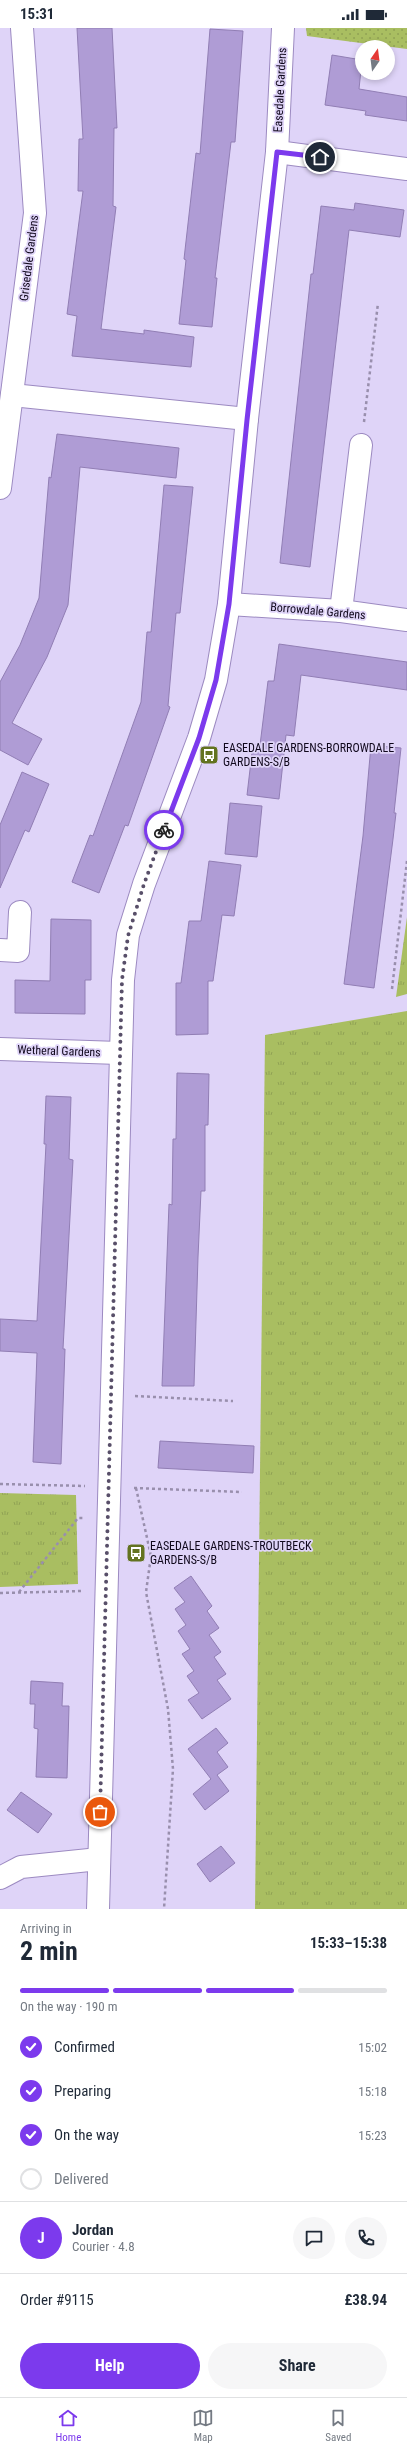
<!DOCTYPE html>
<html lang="en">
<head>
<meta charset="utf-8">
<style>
	body { margin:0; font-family:"Roboto Condensed",sans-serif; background:#f6f6f7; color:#1f2937; height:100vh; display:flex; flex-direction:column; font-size:15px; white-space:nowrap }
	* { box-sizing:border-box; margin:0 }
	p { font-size:13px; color:#747a83 }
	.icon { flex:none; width:22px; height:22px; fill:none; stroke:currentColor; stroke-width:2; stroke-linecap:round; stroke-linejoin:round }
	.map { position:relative; height:1881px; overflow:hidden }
	.details { display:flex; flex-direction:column; background:#fff; flex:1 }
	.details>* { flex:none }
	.needle { width:26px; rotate:14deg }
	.controls { position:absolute; left:355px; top:12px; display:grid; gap:8px }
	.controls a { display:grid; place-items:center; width:40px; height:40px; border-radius:50%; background:#fff; box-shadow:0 2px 6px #0003; font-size:20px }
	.pin { position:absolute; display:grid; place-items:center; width:34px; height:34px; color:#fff; margin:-17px; border:2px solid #fff; border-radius:50%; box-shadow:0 1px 4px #0007 }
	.courier { position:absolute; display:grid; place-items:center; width:40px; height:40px; margin:-20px; border:3px solid #7c3aed; border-radius:50%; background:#fff; color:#222; box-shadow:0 1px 5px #0007 }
	.headline em { font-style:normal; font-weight:700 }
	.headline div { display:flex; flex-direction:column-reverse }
	.headline { display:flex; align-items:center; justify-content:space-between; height:68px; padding:0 20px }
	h1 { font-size:26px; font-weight:700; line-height:30px }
	.bar { display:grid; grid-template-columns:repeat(4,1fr); gap:6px 4px; align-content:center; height:48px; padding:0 20px }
	.bar i { height:5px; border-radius:3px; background:#e0e1e3 }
	.bar .current { background:#7c3aed }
	.bar p { grid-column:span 4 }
	.line { display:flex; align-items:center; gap:10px; padding:0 20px; border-top:1px solid #e0e1e3 }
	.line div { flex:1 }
	.round { display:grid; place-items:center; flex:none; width:42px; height:42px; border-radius:21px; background:#f6f6f7 }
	ol { padding:0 20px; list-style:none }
	li { display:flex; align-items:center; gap:12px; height:44px }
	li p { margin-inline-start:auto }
	li .icon { padding:4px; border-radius:50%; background:#7c3aed; color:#fff; stroke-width:4 }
	li:last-child { color:#747a83 }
	li i { width:22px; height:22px; border:2px solid #e0e1e3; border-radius:50% }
	.action { display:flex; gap:8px; margin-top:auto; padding:8px 20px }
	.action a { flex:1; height:46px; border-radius:24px; background:#7c3aed; color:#fff; font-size:16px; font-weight:700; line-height:46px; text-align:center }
	.action a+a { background:#f6f6f7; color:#1f2937 }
	.status { display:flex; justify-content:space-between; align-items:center; height:28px; padding:0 20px; background:#fff; direction:ltr }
	.status svg { height:11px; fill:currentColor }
	.dock { display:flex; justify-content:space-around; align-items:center; height:56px; border-top:1px solid #e0e1e3; background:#fff; font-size:11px; color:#747a83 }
	.dock a { display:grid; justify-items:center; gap:2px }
	.dock .current { color:#7c3aed }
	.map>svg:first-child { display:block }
</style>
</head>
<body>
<div class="status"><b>15:31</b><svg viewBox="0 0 49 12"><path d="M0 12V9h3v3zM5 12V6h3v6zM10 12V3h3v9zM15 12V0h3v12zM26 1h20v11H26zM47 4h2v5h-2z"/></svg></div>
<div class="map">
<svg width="407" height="1881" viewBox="0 0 407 1881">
	<defs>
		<pattern id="grass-tufts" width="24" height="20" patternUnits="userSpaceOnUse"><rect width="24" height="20" fill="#a9be61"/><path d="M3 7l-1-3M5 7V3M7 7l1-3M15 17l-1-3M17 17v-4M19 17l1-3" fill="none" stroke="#90a254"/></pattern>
		<pattern id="park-dots" width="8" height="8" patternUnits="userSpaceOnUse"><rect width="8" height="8" fill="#a9be61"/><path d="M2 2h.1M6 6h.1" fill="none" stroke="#90a254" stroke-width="1.8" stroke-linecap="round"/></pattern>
	</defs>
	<rect width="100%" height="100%" fill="#dfd4f8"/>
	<!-- grass -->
	<g fill="url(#grass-tufts)">
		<polygon points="407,889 407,966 396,969"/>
		<polygon points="407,983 407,1881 255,1881 265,1007"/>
		<polygon points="0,1465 76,1467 78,1556 0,1559"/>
	</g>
	<!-- park -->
	<polygon fill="url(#park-dots)" points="306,0 407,0 407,21 307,8"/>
	<!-- building -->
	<g fill="#af9cd5" stroke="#917eb4">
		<polygon points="77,0 112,0 117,100 114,100 113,178 116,179 101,301 144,306 144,302 194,309 191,339 72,328 77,288 67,286 83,163 78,163 79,111 83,111"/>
		<polygon points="210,1 243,3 235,114 231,114 215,250 217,250 212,299 179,296 186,232 184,231 196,125 200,126"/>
		<polygon points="332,27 362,32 359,61 407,69 407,93 365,87 366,83 325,77"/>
		<polygon points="355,175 404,182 400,209 349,202 310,539 280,535 311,246 313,246 321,178 354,182"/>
		<polygon points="57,406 179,420 176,450 80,439 68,577 47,629 12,695 42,711 28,737 0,722 0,654 20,617 39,570 49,449 51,450"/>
		<polygon points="164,457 193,459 180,585 176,585 168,678 170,679 128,798 125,797 99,865 72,854 90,807 93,808 141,674 147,604 151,604"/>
		<polygon points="279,616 407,634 407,662 301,647 294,708 286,707 279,771 247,767 253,716 260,717 268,653 274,653"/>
		<polygon points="371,717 401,720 394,785 396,785 393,811 374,960 344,956 363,808"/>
		<polygon points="22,744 49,756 29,804 25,802 0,860 0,797"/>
		<polygon points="230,775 262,778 257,829 225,826"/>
		<polygon points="209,833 241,837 234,888 222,887 213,953 208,953 208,1006 176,1007 176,955 181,955 189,893 201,893"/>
		<polygon points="51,891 91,892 91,952 85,952 85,986 15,985 15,952 50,953"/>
		<polygon points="177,1045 209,1046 208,1097 205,1097 205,1163 201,1163 198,1229 194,1358 162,1358 169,1176 172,1177 173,1111 176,1111"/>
		<polygon points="46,1068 71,1069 69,1131 73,1132 63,1321 65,1321 61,1436 33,1434 37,1325 0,1323 0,1291 37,1293 46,1116 44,1116"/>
		<polygon points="160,1413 254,1418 253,1445 158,1440"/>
		<polygon points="191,1548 212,1578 207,1583 219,1600 209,1607 221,1624 214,1629 226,1646 217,1652 231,1671 202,1691 188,1672 199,1665 187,1648 194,1643 182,1626 190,1621 178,1603 186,1597 175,1581 185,1574 174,1560"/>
		<polygon points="31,1653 63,1655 62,1678 69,1678 67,1750 36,1749 38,1701 34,1700 35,1676 30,1676"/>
		<polygon points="216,1700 228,1715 217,1724 228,1739 217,1747 229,1763 205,1782 193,1766 211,1751 188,1721"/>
		<polygon points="21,1764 52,1786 38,1805 7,1782"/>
		<polygon points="221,1818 235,1835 210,1854 197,1836"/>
	</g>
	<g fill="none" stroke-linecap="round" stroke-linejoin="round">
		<defs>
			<g id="minor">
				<polyline points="277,124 407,141"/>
				<polyline points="12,367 247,391"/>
				<polyline points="0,460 35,185 22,0"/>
				<polyline points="229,576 341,583 407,592"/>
				<polyline points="341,583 361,417"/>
				<polyline points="0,922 18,923 20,884"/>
				<polyline points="0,1021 119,1025"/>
				<polyline points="0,1850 21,1839 99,1831"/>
				<polyline points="98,1881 123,952 128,907 144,856 199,710 216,652 229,576 247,391 277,124 283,0"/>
			</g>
		</defs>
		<!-- minor casing -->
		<use href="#minor" stroke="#9c8ac1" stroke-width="24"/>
		<!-- path -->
		<g stroke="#998fad" stroke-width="2.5" stroke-dasharray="3 3" stroke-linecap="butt">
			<polyline points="364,394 378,275"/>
			<polyline points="392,961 407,833"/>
			<polyline points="135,1368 233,1373"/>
			<polyline points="0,1456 85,1458"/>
			<polyline points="134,1460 242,1464"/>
			<polyline points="136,1460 151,1528 146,1564 168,1681 173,1741 164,1881"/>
			<polyline points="19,1564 78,1490 85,1490"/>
			<polyline points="0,1565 83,1563"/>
		</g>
		<!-- minor -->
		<use href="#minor" stroke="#fff" stroke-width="22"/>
	</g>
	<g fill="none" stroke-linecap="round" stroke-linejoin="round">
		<!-- done -->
		<polyline stroke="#584f69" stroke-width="4" stroke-dasharray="0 7.2" points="100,1784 122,952 128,908 144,856 164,802"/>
		<!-- route -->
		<polyline stroke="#7c3aed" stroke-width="5" points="164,802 199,710 216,652 229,576 247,392 277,124 320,129"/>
	</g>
	<!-- icons -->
	<defs>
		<symbol id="bus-square" viewBox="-11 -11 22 22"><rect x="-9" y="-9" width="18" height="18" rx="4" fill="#637320" stroke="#dfd4f8"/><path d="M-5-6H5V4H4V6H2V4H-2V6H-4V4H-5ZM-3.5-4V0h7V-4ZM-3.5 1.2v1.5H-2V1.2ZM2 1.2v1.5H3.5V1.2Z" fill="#fff"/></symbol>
	</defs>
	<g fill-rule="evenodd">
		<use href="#bus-square" x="198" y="716" width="22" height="22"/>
		<use href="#bus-square" x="125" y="1514" width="22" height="22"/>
	</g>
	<g text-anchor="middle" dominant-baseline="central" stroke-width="3.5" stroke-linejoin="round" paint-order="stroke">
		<!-- street labels -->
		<g font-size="12" fill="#10081c" stroke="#dfd4f8">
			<text transform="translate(280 62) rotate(-87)">Easedale Gardens</text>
			<text transform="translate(29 230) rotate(-83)">Grisedale Gardens</text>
			<text transform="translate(318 583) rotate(5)">Borrowdale Gardens</text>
			<text transform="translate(59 1023) rotate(2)">Wetheral Gardens</text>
		</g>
		<!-- poi labels -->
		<g font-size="12" fill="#10081c" stroke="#dfd4f8" text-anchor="start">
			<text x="223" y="720">EASEDALE GARDENS-BORROWDALE<tspan x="223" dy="14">GARDENS-S/B</tspan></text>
			<text x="150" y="1518">EASEDALE GARDENS-TROUTBECK<tspan x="150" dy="14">GARDENS-S/B</tspan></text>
		</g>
	</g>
</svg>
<div class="controls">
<a><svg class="needle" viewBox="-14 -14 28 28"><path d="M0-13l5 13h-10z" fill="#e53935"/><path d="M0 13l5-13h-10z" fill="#747a83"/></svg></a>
</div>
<div class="pin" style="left:100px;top:1784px;background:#ea580c"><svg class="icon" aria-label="bag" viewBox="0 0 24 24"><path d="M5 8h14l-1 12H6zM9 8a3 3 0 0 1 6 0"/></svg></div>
<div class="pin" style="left:320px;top:129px;background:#1f2937"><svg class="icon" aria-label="home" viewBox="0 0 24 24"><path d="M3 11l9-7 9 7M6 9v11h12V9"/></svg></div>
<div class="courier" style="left:164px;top:802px"><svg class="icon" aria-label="bike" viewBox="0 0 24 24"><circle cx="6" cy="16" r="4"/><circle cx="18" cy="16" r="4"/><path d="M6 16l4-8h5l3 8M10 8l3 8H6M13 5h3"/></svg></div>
</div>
<section class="details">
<div class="headline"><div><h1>2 min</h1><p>Arriving in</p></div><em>15:33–15:38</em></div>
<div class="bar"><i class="current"></i><i class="current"></i><i class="current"></i><i></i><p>On the way · 190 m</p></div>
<ol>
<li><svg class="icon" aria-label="check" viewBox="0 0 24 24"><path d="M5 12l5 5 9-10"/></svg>Confirmed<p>15:02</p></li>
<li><svg class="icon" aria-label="check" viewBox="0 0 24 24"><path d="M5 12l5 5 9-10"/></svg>Preparing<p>15:18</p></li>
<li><svg class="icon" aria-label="check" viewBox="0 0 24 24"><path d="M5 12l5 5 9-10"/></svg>On the way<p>15:23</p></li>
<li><i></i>Delivered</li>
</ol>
<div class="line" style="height:72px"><b class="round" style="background:#7c3aed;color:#fff">J</b><div><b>Jordan</b><p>Courier · 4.8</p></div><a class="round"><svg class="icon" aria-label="chat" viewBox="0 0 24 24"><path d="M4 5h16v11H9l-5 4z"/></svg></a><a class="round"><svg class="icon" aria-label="phone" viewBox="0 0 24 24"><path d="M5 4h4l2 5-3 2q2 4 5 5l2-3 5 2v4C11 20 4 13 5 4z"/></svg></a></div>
<div class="line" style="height:52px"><div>Order #9115</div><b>£38.94</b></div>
<div class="action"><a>Help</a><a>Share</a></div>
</section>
<nav class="dock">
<a class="current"><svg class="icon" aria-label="home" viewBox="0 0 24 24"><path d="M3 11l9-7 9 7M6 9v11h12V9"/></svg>Home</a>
<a><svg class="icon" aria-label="map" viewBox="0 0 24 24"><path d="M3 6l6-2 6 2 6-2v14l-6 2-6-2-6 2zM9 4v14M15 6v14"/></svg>Map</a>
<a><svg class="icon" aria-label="saved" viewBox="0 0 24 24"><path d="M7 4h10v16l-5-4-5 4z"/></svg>Saved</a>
</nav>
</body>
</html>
